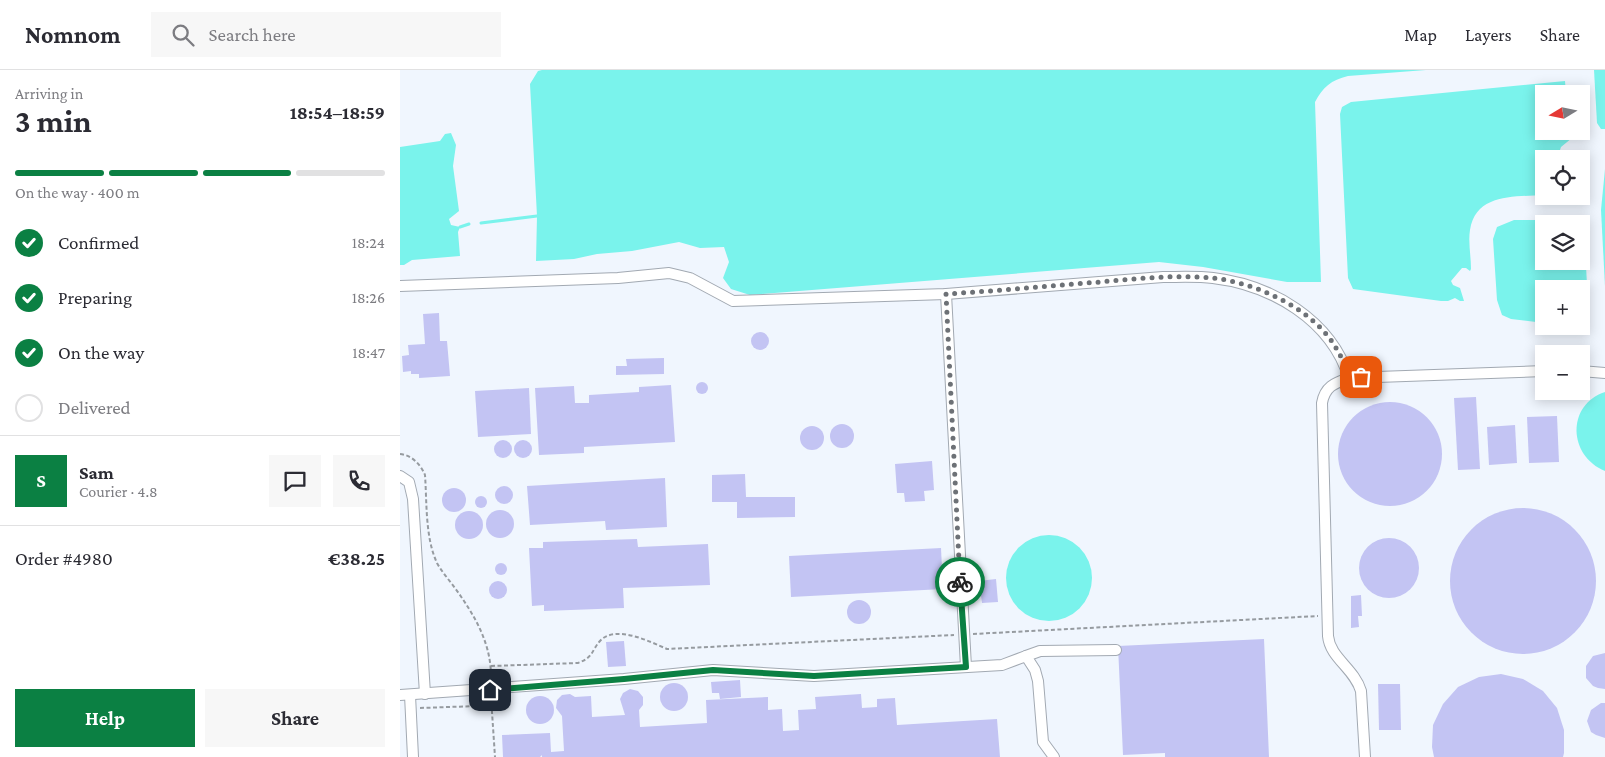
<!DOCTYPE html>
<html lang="en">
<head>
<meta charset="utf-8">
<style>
	body { margin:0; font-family:"Crimson Pro",serif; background:#f7f7f7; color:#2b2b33; height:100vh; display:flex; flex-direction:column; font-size:19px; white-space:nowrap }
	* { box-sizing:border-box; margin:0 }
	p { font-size:16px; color:#7c7c81 }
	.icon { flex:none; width:28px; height:28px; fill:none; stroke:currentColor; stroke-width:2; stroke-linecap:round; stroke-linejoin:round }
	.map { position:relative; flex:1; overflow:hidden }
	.details { display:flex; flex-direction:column; background:#fff; width:400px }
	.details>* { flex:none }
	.needle { width:32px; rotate:260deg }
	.controls { position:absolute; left:1135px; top:15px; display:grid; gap:10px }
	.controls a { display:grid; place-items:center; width:55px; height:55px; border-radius:0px; background:#fff; box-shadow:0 2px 12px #0003; font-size:25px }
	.pin { position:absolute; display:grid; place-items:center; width:42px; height:42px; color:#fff; margin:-21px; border-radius:10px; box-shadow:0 2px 8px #0006 }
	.courier { position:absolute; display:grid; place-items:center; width:50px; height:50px; margin:-25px; border:4px solid #0b8043; border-radius:50%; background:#fff; color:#222; box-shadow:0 1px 6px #0007 }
	.head em { font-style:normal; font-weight:700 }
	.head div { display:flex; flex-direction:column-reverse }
	.head { display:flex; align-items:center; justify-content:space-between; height:85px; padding:0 15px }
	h1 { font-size:32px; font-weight:700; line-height:38px }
	.bar { display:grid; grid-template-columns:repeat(4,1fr); gap:8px 5px; align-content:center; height:60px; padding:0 15px }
	.bar i { height:6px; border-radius:4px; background:#e1e1e2 }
	.bar .current { background:#0b8043 }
	.bar p { grid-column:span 4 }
	.line { display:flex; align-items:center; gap:12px; padding:0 15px; border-top:1px solid #e1e1e2 }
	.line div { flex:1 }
	.round { display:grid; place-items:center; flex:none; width:52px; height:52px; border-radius:0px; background:#f7f7f7 }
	ol { padding:0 15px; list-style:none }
	li { display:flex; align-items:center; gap:15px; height:55px }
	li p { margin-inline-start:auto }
	li .icon { padding:5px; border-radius:50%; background:#0b8043; color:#fff; stroke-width:4 }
	li:last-child { color:#7c7c81 }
	li i { width:28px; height:28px; border:2px solid #e1e1e2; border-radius:50% }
	.primary-button { display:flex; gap:10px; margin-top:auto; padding:10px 15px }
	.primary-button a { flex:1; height:58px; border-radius:0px; background:#0b8043; color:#fff; font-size:20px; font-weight:700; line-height:58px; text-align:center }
	.primary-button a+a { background:#f7f7f7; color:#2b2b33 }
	header { display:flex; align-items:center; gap:30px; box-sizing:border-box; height:70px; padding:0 25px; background:#fff; border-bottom:1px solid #e1e1e2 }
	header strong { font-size:24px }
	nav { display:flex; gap:28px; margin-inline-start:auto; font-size:18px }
	.search { width:350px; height:45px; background:#f7f7f7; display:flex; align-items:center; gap:12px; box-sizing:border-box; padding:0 18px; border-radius:0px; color:#7c7c81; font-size:19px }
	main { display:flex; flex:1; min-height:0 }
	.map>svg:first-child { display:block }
</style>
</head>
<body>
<header>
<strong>Nomnom</strong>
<div class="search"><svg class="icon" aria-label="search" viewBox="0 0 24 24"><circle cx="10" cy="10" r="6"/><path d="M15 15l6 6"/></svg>Search here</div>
<nav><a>Map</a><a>Layers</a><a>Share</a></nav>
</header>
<main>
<section class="details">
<div class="head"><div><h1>3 min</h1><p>Arriving in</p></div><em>18:54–18:59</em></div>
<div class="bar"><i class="current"></i><i class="current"></i><i class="current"></i><i></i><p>On the way · 400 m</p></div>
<ol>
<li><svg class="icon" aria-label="check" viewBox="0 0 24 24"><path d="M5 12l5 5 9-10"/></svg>Confirmed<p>18:24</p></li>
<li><svg class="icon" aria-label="check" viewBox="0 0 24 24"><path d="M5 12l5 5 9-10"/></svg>Preparing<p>18:26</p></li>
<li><svg class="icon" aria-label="check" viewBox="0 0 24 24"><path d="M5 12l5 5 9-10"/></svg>On the way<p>18:47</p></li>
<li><i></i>Delivered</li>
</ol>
<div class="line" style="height:90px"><b class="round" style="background:#0b8043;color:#fff">S</b><div><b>Sam</b><p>Courier · 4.8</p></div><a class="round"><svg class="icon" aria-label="chat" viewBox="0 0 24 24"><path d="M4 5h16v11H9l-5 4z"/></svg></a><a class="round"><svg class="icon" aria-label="phone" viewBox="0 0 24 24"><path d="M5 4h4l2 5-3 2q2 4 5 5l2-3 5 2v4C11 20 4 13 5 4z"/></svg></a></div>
<div class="line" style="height:65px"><div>Order #4980</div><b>€38.25</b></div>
<div class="primary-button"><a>Help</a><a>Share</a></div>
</section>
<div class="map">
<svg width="1205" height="687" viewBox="0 0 1205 687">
	<rect width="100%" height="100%" fill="#f0f6fe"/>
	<!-- water -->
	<g fill="#7af3ec">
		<path d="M 142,0 L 1026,0 L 948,6 C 931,10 923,17 915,32 L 921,212 L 887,212 L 803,197 L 759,192 L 350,225 L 331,219 L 323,208 L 329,192 L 324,177 L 300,178 L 279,172 L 232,181 L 197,184 L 174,189 L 136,191 L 137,146 L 130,14 L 138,1 Z"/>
		<polygon points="1194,0 1205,0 1205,59 1201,59 1197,53"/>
		<path d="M 1165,11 L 1166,24 L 1144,24 L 1144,61 L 1176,61 L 1172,68 L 1161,77 L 1157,89 L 1144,89 L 1144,125 C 1115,127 1076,123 1070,160 C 1068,172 1071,186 1071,199 L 1070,201 L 1066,198 L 1062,198 L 1051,211 L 1053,215 L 1060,218 L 1064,231 L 1060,231 L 1055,228 L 1048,231 L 1041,231 L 953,219 L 948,208 L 940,44 L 942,37 L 951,32 Z"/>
		<polygon points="51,63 56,75 53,96 59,141 49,149 51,155 60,157 58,162 60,186 12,190 4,195 0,195 0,77 40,71 45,64"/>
		<polygon points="1205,99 1205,216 1201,140"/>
		<polygon points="1175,145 1180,154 1144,154 1144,191 1181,191 1181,155 1184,159 1188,233 1181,248 1181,219 1144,219 1144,253 1111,249 1102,245 1097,230 1093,169 1097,157 1114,150 1159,150"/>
		<path d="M 1205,322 L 1205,401 C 1168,386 1166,335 1205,322 Z"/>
		<circle cx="649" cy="508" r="43"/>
	</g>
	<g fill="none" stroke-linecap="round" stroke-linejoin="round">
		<!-- stream -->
		<g stroke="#7af3ec" stroke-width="3">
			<polyline points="81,153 137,146"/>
			<polyline points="60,157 69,154"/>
		</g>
	</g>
	<!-- building -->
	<g fill="#c3c4f3">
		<polygon points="39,243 40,271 47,271 50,306 19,308 19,304 11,304 11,301 3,302 2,286 9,285 8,275 25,274 23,244"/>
		<circle cx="360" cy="271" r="9"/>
		<polygon points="264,288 264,304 216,305 216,296 227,296 226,289"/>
		<circle cx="302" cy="318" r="6"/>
		<polygon points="271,315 275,372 184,377 184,383 139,385 135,318 174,316 175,333 189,333 189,325 239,322 239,317"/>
		<polygon points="129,318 131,364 78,367 75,321"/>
		<polygon points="1076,327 1080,399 1058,400 1054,328"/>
		<circle cx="990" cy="384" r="52"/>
		<polygon points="1157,346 1159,392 1129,393 1127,347"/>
		<circle cx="442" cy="366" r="12"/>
		<polygon points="1115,355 1117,393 1089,395 1087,357"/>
		<circle cx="412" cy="368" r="12"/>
		<circle cx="123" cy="379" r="9"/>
		<circle cx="103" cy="379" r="9"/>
		<polygon points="532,391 534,420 524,421 525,431 505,432 504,423 497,423 495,394"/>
		<polygon points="345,404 346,427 395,427 395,447 337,448 337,432 312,432 312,405"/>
		<polygon points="265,408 267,457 206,460 205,451 130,455 127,416"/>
		<circle cx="104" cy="425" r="9"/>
		<circle cx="54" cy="430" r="12"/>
		<circle cx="81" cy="432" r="6"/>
		<circle cx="1123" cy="511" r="73"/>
		<circle cx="100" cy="454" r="14"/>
		<circle cx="69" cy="455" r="14"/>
		<circle cx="989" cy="498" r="30"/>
		<polygon points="237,469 238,477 308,474 310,515 223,518 224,538 144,541 144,535 132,536 129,478 143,478 143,472"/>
		<polygon points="541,478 543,519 391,527 389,486"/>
		<circle cx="101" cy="499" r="6"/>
		<polygon points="596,509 598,532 582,533 579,511"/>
		<circle cx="98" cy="520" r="9"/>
		<polygon points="961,525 962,546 958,546 959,557 951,558 951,526"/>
		<circle cx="459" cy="542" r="12"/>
		<polygon points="864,569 869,687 765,687 765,683 723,685 718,576"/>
		<polygon points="224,571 226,596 208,597 206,572"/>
		<polygon points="1205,583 1205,619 1198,618 1193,616 1186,608 1186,596 1193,586"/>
		<polygon points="1101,604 1123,609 1143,621 1157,638 1164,660 1164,683 1163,687 1034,687 1032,677 1033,655 1043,634 1058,617 1079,607"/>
		<polygon points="340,610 341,627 320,629 319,623 312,623 311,612"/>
		<circle cx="274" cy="627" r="14"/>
		<polygon points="978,614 1000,614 1001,660 979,660"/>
		<polygon points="230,619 238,621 243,627 243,635 239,640 240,657 307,653 306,630 368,627 368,640 382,639 383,661 399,660 398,640 416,639 415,627 461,624 462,638 477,637 477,629 495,628 497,655 597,649 600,687 142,687 142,685 140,687 103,687 102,665 150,663 151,682 164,681 162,646 156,638 157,630 162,625 170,624 175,627 191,626 192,647 225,645 220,629 223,623"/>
		<circle cx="140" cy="640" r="14"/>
		<polygon points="1201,633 1205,633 1205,668 1196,665 1191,662 1187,651 1191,640"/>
	</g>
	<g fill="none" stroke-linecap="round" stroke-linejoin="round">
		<defs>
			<g id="minor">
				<path d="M 0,216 L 218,208 L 269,203 L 290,208 L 333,231 L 546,224 L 763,207 C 779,207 797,206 813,208 C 872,215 931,250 949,308 C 935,313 925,316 922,333 L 928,566 C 930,588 954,598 961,621 L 965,687"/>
				<polyline points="546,224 566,597"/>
				<polyline points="1181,301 1205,303"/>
				<polyline points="949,308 1144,301"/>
				<polyline points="0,406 9,412 13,429 25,624"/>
				<polyline points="626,586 640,581 716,580"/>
				<polyline points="0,625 224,609 313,600 414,606 602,595 626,586 635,600 638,611 643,672 654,687"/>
				<polyline points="10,625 13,687"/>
			</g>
		</defs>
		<!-- minor casing -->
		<use href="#minor" stroke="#a2a9b2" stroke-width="12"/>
		<!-- path -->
		<g stroke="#969ba0" stroke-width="2" stroke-dasharray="4 2.5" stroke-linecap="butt">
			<path d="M 0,384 C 12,385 21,395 25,405 C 27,433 25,467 37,493 C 42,502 49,510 55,518 C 75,546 92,574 91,610"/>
			<polyline points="573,564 918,546"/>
			<path d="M 91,596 L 178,593 C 194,587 191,581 200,571 C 215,554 251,572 267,579 L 554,565"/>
			<polyline points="91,627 95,687"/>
			<polyline points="20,638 77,636 83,634 87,628"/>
		</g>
		<!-- minor -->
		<use href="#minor" stroke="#fff" stroke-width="10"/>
	</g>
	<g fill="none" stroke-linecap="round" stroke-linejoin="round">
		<!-- done -->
		<path stroke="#6d7176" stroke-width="5" stroke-dasharray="0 9" d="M 560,512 L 546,224 C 593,221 640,217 687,213 C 728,210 771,204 812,208 C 854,212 909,237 933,273 C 940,284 946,296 950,308 L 961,307"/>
		<!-- route -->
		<polyline stroke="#0b8043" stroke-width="6" points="90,620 224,609 313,600 414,606 566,597 560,512"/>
	</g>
</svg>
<div class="controls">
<a><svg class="needle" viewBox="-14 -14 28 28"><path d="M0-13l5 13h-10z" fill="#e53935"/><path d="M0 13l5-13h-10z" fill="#7c7c81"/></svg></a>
<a><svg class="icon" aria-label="locate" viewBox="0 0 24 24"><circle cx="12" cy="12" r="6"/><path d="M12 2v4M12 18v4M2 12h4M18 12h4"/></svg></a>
<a><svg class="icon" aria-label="layers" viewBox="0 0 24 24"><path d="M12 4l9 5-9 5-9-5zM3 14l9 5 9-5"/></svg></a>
<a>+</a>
<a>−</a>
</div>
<div class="pin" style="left:961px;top:307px;background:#ea580c"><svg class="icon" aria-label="bag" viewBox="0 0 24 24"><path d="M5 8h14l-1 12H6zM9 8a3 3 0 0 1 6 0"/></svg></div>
<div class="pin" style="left:90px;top:620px;background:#1f2937"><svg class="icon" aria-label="home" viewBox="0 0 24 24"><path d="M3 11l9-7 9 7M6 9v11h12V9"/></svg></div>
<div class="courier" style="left:560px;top:512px"><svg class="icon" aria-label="bike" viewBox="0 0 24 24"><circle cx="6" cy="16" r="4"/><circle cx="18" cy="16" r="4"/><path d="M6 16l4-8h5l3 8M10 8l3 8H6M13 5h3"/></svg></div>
</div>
</main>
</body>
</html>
